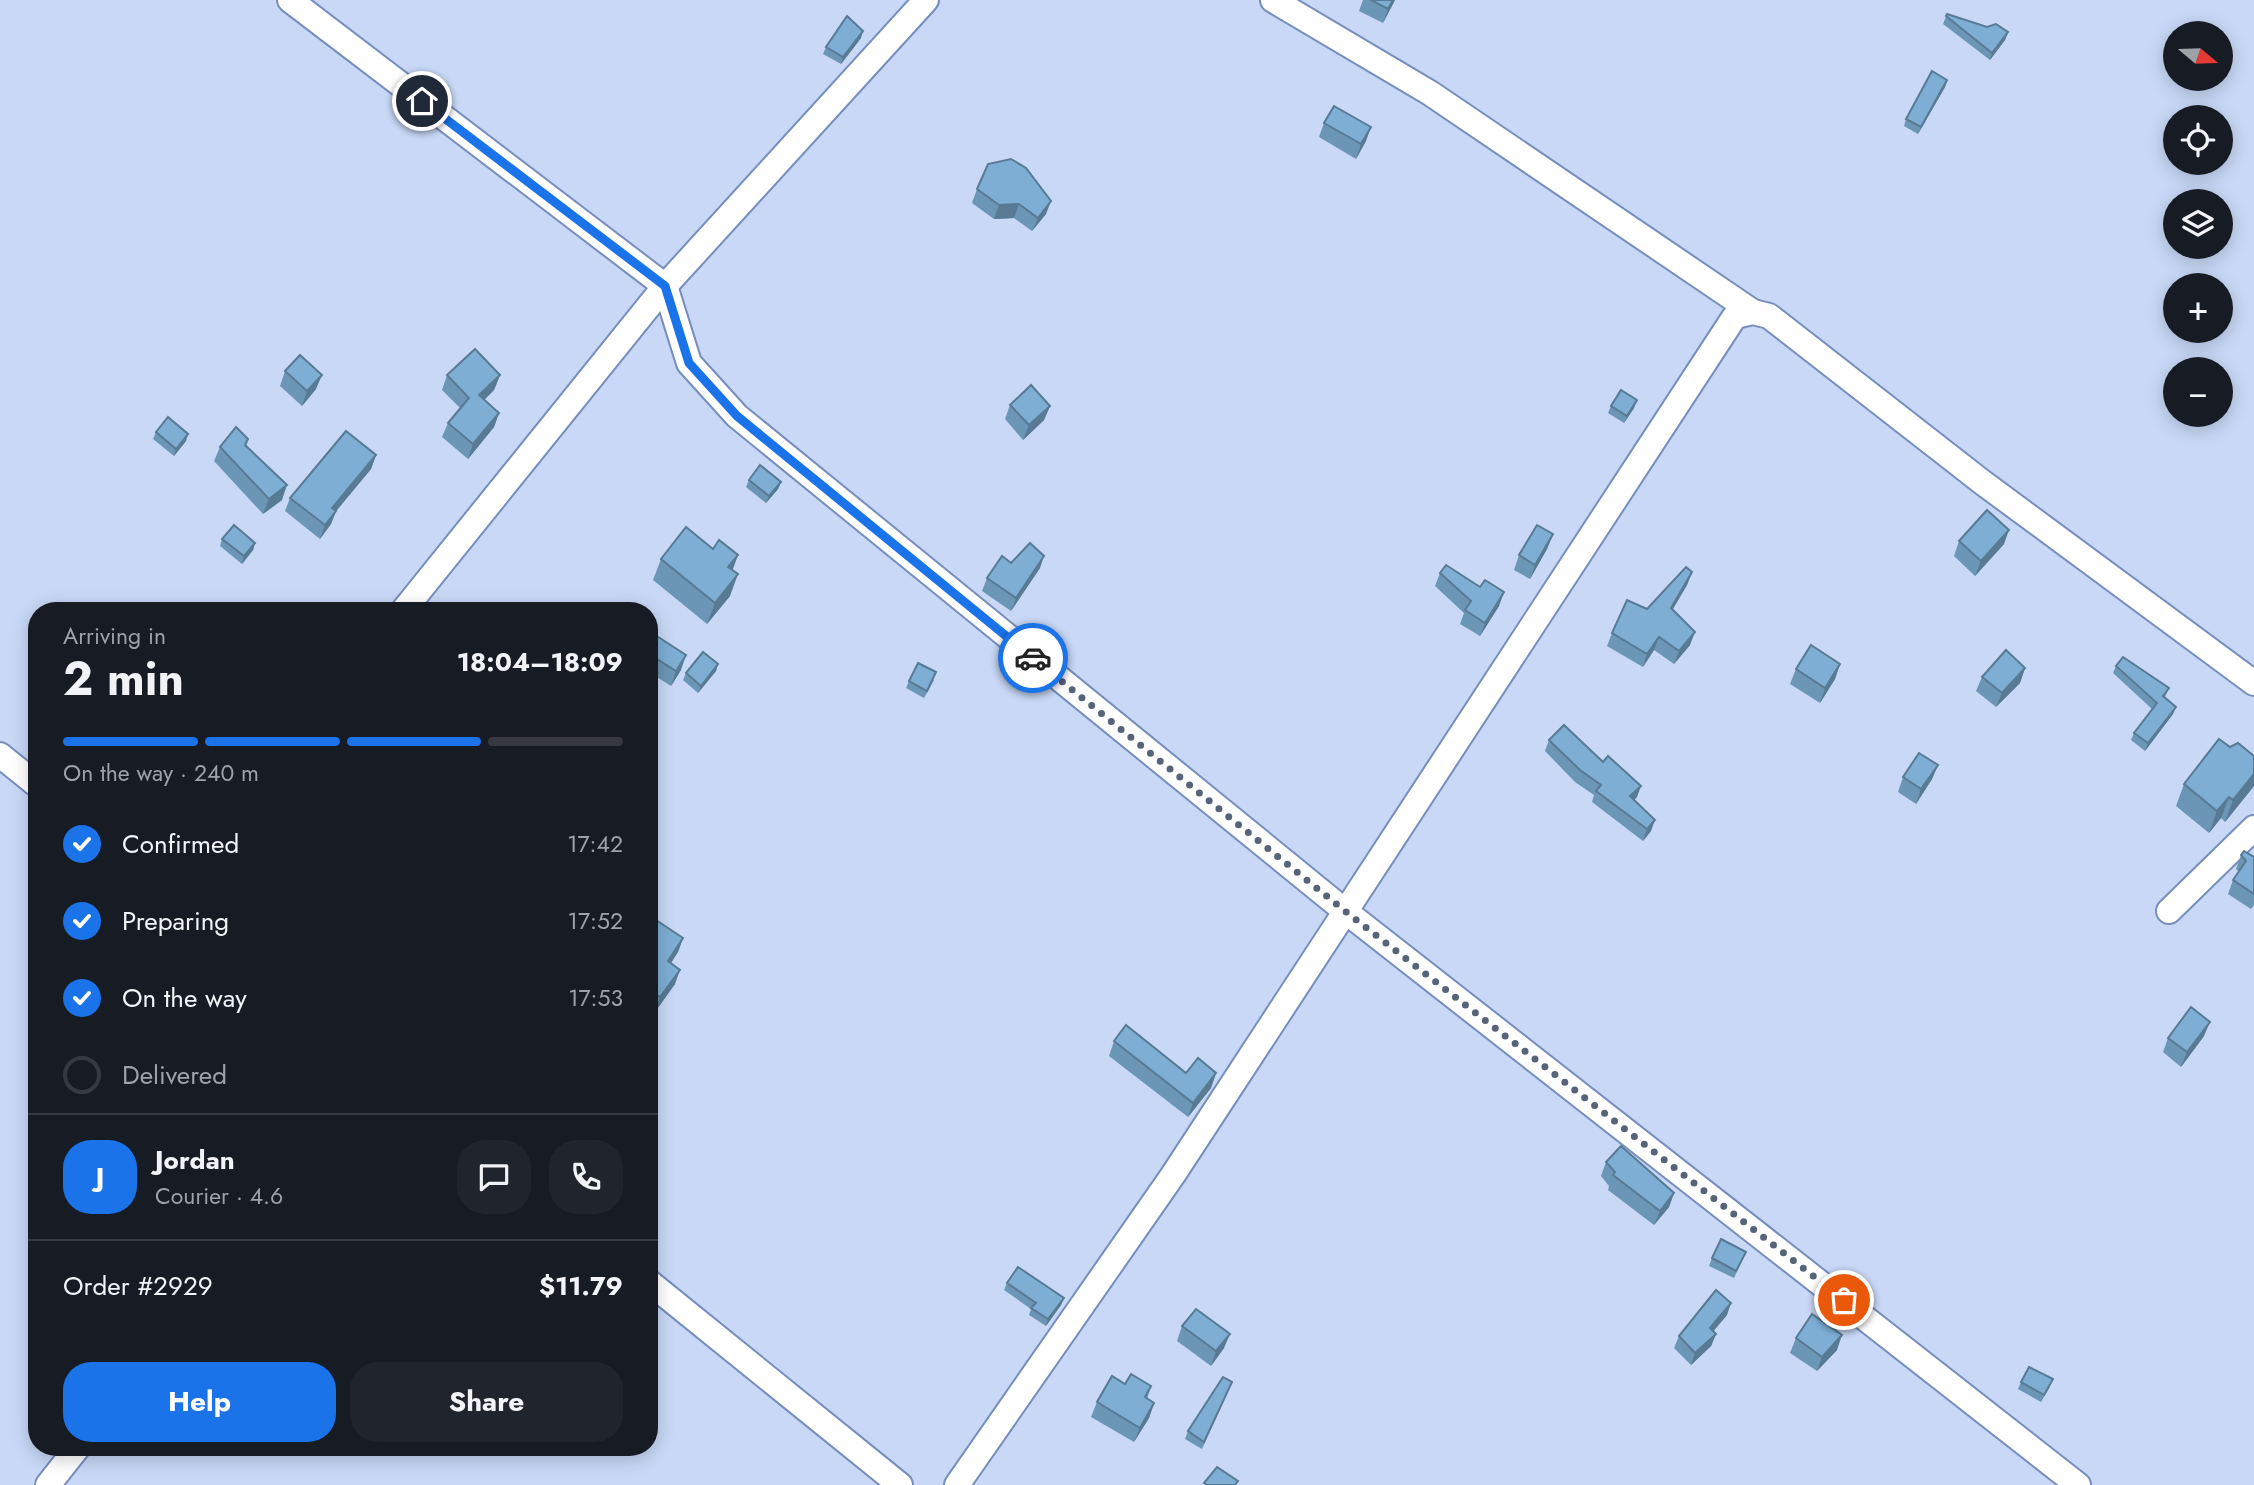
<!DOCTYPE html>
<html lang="en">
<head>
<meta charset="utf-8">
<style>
	body { margin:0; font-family:Jost,sans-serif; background:#20242c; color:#f1f3f6; height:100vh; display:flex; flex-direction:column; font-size:26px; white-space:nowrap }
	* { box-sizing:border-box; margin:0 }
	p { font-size:23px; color:#9ea1a6 }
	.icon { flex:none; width:38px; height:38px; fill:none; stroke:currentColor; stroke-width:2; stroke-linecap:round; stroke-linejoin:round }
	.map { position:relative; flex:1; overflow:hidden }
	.sheet { position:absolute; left:28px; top:602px; width:630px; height:854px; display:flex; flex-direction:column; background:#171b24; border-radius:28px; box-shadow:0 4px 18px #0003 }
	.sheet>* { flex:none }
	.needle { width:46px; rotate:109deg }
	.buttons { position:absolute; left:2163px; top:21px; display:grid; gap:14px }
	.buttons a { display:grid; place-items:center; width:70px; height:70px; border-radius:50%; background:#171b24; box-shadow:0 4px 18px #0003; font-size:35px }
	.pin { position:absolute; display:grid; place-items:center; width:60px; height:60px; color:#fff; margin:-30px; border:4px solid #fff; border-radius:50%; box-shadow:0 2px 7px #0007 }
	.courier { position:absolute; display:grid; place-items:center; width:70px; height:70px; margin:-35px; border:5px solid #1a73e8; border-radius:50%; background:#fff; color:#222; box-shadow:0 2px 9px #0007 }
	.head em { font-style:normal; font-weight:700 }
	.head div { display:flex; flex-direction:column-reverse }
	.head { display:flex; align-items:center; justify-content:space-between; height:119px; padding:0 35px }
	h1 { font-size:46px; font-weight:700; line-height:52px }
	.bar { display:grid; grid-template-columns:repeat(4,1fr); gap:10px 7px; align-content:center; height:84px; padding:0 35px }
	.bar i { height:9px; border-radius:5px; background:#363941 }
	.bar .current { background:#1a73e8 }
	.bar p { grid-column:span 4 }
	.line { display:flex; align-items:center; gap:18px; padding:0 35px; border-top:2px solid #363941 }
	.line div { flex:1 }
	.round { display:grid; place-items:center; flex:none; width:74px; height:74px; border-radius:28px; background:#20242c }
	ol { padding:0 35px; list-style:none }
	li { display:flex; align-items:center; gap:21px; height:77px }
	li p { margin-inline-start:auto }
	li .icon { padding:7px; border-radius:50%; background:#1a73e8; color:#fff; stroke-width:4 }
	li:last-child { color:#9ea1a6 }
	li i { width:38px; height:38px; border:4px solid #363941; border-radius:50% }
	.action { display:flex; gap:14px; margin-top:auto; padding:14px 35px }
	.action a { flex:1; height:80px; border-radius:28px; background:#1a73e8; color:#fff; font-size:28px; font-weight:700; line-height:80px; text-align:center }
	.action a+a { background:#20242c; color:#f1f3f6 }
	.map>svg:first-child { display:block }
</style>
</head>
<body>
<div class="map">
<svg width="2254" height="1485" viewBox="0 0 2254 1485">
	<rect width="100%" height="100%" fill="#c8d8f6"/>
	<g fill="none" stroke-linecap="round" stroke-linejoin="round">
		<defs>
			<g id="minor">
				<polyline points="290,0 665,286 689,363 737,416 1345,911 2078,1485"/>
				<polyline points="1273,0 1430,93 1753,312"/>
				<polyline points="403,611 665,286 926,0"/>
				<polyline points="0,755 37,785"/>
				<polyline points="2169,911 2254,828"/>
				<polyline points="649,1282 900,1485"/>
				<polyline points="48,1485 78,1447"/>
				<polyline points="957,1485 1173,1175 1735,316 1753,312 1769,316 1982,482 2254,683"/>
			</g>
		</defs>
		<!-- minor casing -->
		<use href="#minor" stroke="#768ebd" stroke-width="28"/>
		<!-- minor -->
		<use href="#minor" stroke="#fff" stroke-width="24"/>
	</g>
	<!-- wall -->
	<g fill="#6c96b6">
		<polygon points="1363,0 1395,0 1383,23 1359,11"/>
		<polygon points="1947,14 1987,27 2008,32 2005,40 1990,60 1943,24"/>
		<polygon points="861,38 841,64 823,54 826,47"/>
		<polygon points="1947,80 1945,87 1918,134 1904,126 1906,119"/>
		<polygon points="1324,123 1366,141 1356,159 1319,137"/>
		<polygon points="977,189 1046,214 1032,231 1014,218 994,219 972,203"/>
		<polygon points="285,371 316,389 302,406 280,386"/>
		<polygon points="447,375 500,375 494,390 484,400 499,413 494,427 468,459 442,437 448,423 460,408 442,390"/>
		<polygon points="1010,405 1050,406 1044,420 1023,440 1005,419"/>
		<polygon points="1611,406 1634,408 1624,423 1608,413"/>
		<polygon points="156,432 186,441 174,456 153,439"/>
		<polygon points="248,439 246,446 282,500 263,514 214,461 220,447"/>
		<polygon points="376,455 371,469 336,511 331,524 320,539 285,511 290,498"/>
		<polygon points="749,480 781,482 778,489 766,503 746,487"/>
		<polygon points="1553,534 1547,549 1530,579 1514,570 1519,555"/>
		<polygon points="222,539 255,543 253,550 242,564 220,546"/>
		<polygon points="1959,541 2004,544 1975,576 1954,556"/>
		<polygon points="713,549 738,555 732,570 730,596 707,624 653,580 661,559"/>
		<polygon points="1040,568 1011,611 982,591 987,578"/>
		<polygon points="1692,572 1687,585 1672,610 1690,645 1674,664 1654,650 1643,667 1607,646 1612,633 1647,609"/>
		<polygon points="1440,573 1499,606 1480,636 1460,624 1464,613 1435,586"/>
		<polygon points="649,631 681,670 671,686 649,672"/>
		<polygon points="718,664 716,671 698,693 683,680 686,673"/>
		<polygon points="1840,664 1835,679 1820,703 1790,684 1796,669"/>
		<polygon points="2116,666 2169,688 2165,697 2173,714 2145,751 2131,740 2134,733 2152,709 2113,673"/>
		<polygon points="2025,668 2020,683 1996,707 1976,691 1982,677"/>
		<polygon points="934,680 924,698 906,688 909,681"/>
		<polygon points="1549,740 1637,797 1634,800 1651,831 1643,841 1592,802 1594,795 1575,782 1545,751"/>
		<polygon points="2230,747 2254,756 2254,786 2225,822 2221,818 2209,833 2176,806 2184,784"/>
		<polygon points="1938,765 1932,779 1916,804 1898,792 1903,777"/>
		<polygon points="2241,855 2254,857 2254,905 2251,909 2228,894 2233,880 2239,872 2236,869"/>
		<polygon points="649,925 683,938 678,952 671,963 675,984 655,1012 649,1008"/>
		<polygon points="2204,1036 2181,1067 2163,1052 2168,1038"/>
		<polygon points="1114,1041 1186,1073 1216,1073 1211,1088 1188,1117 1109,1056"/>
		<polygon points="1606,1162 1674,1193 1669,1207 1654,1225 1608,1190 1609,1186 1601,1176"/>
		<polygon points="1746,1252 1734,1278 1709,1266 1712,1258"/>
		<polygon points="1007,1283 1064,1298 1061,1305 1046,1326 1029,1315 1031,1309 1004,1290"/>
		<polygon points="1727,1315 1713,1331 1716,1334 1711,1346 1691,1365 1674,1348 1679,1336"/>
		<polygon points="1182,1326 1224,1348 1211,1366 1177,1341"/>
		<polygon points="1796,1338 1837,1350 1817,1371 1790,1353"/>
		<polygon points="1232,1382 1229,1389 1202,1449 1185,1439 1188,1431"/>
		<polygon points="2021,1382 2050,1387 2041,1402 2018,1389"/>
		<polygon points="1125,1384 1151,1386 1147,1399 1154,1403 1149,1418 1134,1442 1091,1417 1097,1402"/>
	</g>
	<!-- shaded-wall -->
	<g fill="#587a94">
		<polygon points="1393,0 1395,0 1383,23 1388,9"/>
		<polygon points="863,31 861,38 841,64 843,57"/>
		<polygon points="2008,32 2005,40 1990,60 1992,53"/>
		<polygon points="1947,80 1945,87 1918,134 1921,127"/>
		<polygon points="1371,127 1366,141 1356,159 1361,144"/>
		<polygon points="1051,201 1046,214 1032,231 1038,218"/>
		<polygon points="1019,204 1014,218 994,219 999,205"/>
		<polygon points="322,375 316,389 302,406 307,391"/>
		<polygon points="500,375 494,390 474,410 479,395"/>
		<polygon points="1637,400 1634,408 1624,423 1627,416"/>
		<polygon points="1050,406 1044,420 1023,440 1029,425"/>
		<polygon points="499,413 494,427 468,459 473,444"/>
		<polygon points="188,434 186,441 174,456 176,449"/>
		<polygon points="376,455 371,469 327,522 332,508"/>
		<polygon points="781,482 778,489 766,503 769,496"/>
		<polygon points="287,485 282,500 263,514 269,499"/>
		<polygon points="336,511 331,524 320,539 325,525"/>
		<polygon points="2009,530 2004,544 1975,576 1981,561"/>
		<polygon points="1553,534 1547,549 1530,579 1535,565"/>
		<polygon points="255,543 253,550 242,564 244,556"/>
		<polygon points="738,555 730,577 728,567"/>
		<polygon points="1044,556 1040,568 1011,611 1016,598"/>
		<polygon points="1692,572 1687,585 1666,621 1671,608"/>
		<polygon points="738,574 730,596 707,624 715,603"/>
		<polygon points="1504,592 1499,606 1480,636 1485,623"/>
		<polygon points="1695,632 1690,645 1674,664 1679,651"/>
		<polygon points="1659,637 1654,650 1643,667 1647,654"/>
		<polygon points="686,655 681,670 671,686 676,671"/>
		<polygon points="718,664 716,671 698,693 701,686"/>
		<polygon points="1840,664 1835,679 1820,703 1825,688"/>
		<polygon points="2025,668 2020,683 1996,707 2002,693"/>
		<polygon points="2176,707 2173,714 2145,751 2148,743"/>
		<polygon points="1938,765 1932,779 1916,804 1921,789"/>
		<polygon points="2254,774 2254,786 2225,822 2233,800"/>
		<polygon points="1641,786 1637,797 1626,807 1630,796"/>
		<polygon points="2229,797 2221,818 2209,833 2217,811"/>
		<polygon points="1655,820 1651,831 1643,841 1647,829"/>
		<polygon points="683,938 678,952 663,975 668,961"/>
		<polygon points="680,970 675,984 655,1012 660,997"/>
		<polygon points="2210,1022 2204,1036 2181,1067 2187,1052"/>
		<polygon points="1216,1073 1211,1088 1188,1117 1193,1103"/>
		<polygon points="1674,1193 1669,1207 1654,1225 1660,1211"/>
		<polygon points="1064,1298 1061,1305 1046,1326 1048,1319"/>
		<polygon points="1731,1303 1727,1315 1706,1340 1710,1328"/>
		<polygon points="1230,1334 1224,1348 1211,1366 1216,1351"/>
		<polygon points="1716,1334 1711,1346 1691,1365 1695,1353"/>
		<polygon points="1842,1335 1837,1350 1817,1371 1822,1357"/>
		<polygon points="1154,1403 1149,1418 1134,1442 1140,1428"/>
	</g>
	<!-- building -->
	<g fill="#7eaed4" stroke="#587a94" stroke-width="2">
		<polygon points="1371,0 1393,0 1388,9"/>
		<polygon points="1947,14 1987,27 1996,24 2008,32 1992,53 1946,16"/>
		<polygon points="847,16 863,31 843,57 826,47"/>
		<polygon points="1932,71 1947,80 1921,127 1906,119"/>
		<polygon points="1334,106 1371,127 1361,144 1324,123"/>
		<polygon points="1011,159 1026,168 1051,201 1038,218 1019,204 999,205 977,189 988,164"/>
		<polygon points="475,349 500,375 479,395 499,413 473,444 448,423 469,398 447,375"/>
		<polygon points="300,355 322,375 307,391 285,371"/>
		<polygon points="1031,385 1050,406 1029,425 1010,405"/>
		<polygon points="1621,390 1637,400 1627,416 1611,406"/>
		<polygon points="168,417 188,434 176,449 156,432"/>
		<polygon points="236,427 248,439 245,445 287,485 269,499 220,447"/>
		<polygon points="346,431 376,455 332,508 336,511 325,525 290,498"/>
		<polygon points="760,465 781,482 769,496 749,480"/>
		<polygon points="1987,510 2009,530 1981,561 1959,541"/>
		<polygon points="234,525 255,543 244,556 222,539"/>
		<polygon points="1537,525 1553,534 1535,565 1519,555"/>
		<polygon points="686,527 713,549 719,540 738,555 728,567 738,574 715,603 661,559"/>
		<polygon points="1030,543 1044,556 1016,598 987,578 1002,556 1011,563"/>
		<polygon points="1446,565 1480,587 1485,580 1504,592 1485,623 1465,610 1471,601 1440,573"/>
		<polygon points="1686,567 1692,572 1671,608 1695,632 1679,651 1659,637 1647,654 1612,633 1627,600 1647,609"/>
		<polygon points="649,631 686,655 676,671 649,654"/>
		<polygon points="1811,645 1840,664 1825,688 1796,669"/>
		<polygon points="2006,650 2025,668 2002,693 1982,677"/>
		<polygon points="703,652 718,664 701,686 686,673"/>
		<polygon points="2123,657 2169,688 2163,696 2176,707 2148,743 2134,733 2157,703 2116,666"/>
		<polygon points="918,663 936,672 927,691 909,681"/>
		<polygon points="1564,725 1603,762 1608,756 1641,786 1630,796 1655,820 1647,829 1596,791 1601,785 1580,770 1549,740"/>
		<polygon points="2219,739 2230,747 2238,743 2254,756 2254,774 2233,800 2229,797 2217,811 2184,784"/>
		<polygon points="1919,753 1938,765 1921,789 1903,777"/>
		<polygon points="2244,851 2254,857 2254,894 2233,880 2246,861 2241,855"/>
		<polygon points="653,918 683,938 668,961 680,970 660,997 649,989 649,941 651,939 649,937 649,925"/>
		<polygon points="2191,1007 2210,1022 2187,1052 2168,1038"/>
		<polygon points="1126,1025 1186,1073 1198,1058 1216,1073 1193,1103 1114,1041"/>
		<polygon points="1621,1146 1674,1193 1660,1211 1613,1175 1615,1172 1606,1162"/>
		<polygon points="1721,1239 1746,1252 1736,1271 1712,1258"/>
		<polygon points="1018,1267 1064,1298 1048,1319 1031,1308 1036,1303 1007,1283"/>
		<polygon points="1716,1290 1731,1303 1710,1328 1716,1334 1695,1353 1679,1336"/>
		<polygon points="1196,1309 1230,1334 1216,1351 1182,1326"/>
		<polygon points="1812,1314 1842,1335 1822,1357 1796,1338"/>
		<polygon points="2029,1367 2053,1379 2044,1395 2021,1382"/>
		<polygon points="1131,1374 1151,1386 1145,1397 1154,1403 1140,1428 1097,1402 1112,1376 1125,1384"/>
		<polygon points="1223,1377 1232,1382 1204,1442 1188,1431"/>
		<polygon points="1217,1467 1238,1481 1235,1485 1207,1485 1204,1483"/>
	</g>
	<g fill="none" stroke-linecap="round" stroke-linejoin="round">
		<!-- done -->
		<polyline stroke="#576379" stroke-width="7" stroke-dasharray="0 12.6" points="1033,658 1345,911 1844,1300"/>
		<!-- route -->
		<polyline stroke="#1a73e8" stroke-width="9" points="422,101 665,286 689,363 737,416 1033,658"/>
	</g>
</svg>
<div class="buttons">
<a><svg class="needle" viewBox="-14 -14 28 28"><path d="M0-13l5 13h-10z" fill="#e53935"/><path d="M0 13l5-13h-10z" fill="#9ea1a6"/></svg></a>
<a><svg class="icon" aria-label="locate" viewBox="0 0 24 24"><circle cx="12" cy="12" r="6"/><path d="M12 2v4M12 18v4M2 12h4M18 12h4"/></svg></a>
<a><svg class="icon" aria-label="layers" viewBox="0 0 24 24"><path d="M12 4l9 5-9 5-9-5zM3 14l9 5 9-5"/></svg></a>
<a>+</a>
<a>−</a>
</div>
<div class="pin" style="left:1844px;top:1300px;background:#ea580c"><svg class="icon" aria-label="bag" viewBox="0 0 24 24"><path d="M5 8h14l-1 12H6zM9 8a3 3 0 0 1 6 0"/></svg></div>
<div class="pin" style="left:422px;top:101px;background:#1f2937"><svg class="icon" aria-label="home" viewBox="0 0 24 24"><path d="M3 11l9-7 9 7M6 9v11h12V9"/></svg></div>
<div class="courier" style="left:1033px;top:658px"><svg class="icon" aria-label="car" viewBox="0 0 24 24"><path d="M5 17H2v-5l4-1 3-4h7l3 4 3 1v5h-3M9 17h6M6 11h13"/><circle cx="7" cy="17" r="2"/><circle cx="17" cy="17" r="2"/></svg></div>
<section class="sheet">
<div class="head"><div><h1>2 min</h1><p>Arriving in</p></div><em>18:04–18:09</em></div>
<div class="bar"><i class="current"></i><i class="current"></i><i class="current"></i><i></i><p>On the way · 240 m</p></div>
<ol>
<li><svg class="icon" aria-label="check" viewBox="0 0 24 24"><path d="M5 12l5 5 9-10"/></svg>Confirmed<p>17:42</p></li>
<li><svg class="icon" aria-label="check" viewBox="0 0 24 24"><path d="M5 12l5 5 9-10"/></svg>Preparing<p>17:52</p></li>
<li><svg class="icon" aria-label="check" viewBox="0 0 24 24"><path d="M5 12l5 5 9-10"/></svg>On the way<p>17:53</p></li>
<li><i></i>Delivered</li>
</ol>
<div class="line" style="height:126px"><b class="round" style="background:#1a73e8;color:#fff">J</b><div><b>Jordan</b><p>Courier · 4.6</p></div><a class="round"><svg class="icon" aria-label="chat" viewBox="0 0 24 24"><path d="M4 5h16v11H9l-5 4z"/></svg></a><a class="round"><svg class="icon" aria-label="phone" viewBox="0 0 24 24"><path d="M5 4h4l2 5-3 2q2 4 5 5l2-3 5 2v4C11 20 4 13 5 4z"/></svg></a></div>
<div class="line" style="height:91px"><div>Order #2929</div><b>$11.79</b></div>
<div class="action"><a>Help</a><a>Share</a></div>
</section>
</div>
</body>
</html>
